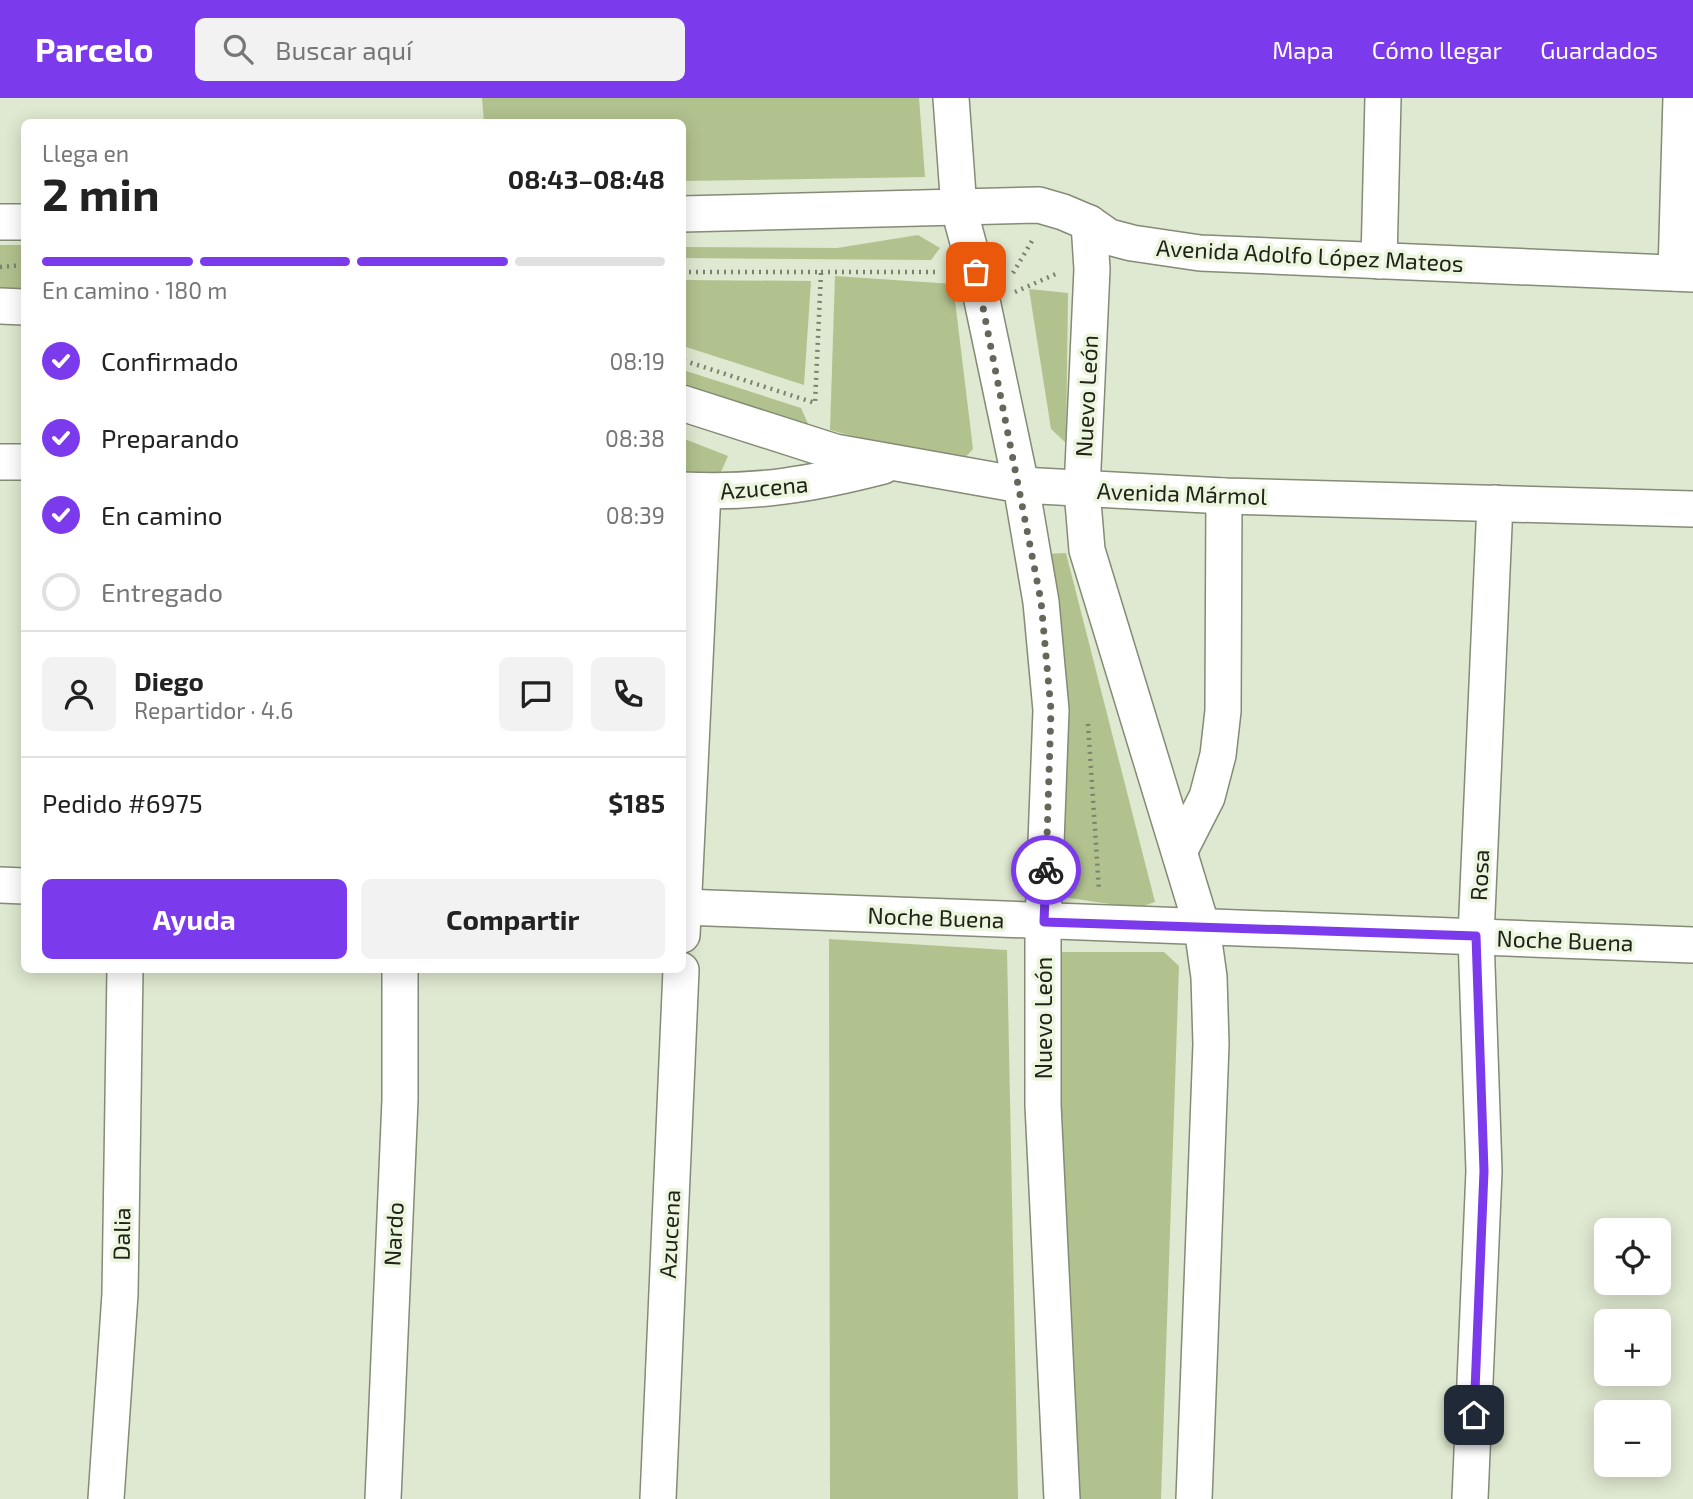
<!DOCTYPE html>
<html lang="es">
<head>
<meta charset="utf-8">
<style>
	body { margin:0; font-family:"Exo 2",sans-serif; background:#f2f2f2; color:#222; height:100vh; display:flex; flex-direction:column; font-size:26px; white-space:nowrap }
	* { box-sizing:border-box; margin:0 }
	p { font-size:23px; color:#767676 }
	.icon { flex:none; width:38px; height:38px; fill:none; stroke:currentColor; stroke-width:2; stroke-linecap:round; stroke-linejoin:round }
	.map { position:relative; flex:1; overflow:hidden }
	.sheet { position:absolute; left:21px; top:21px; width:665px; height:854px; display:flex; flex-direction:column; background:#fff; border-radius:10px; box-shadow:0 4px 18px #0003 }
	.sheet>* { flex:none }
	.tools { position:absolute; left:1594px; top:1120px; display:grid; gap:14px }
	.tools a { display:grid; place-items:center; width:77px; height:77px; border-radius:10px; background:#fff; box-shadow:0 4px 18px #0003; font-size:35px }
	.pin { position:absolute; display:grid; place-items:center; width:60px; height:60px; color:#fff; margin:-30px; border-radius:14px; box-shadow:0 4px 10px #0006 }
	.courier { position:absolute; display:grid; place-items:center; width:70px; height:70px; margin:-35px; border:5px solid #7c3aed; border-radius:50%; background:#fff; color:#222; box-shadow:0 2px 9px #0007 }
	.head em { font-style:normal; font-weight:700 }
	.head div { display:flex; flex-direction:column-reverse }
	.head { display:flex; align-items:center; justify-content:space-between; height:119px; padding:0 21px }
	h1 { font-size:46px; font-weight:700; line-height:52px }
	.bar { display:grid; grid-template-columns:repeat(4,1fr); gap:10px 7px; align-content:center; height:84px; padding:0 21px }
	.bar i { height:9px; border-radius:5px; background:#e0e0e0 }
	.bar .selected { background:#7c3aed }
	.bar p { grid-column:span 4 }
	.line { display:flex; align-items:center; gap:18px; padding:0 21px; border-top:2px solid #e0e0e0 }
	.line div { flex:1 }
	.round { display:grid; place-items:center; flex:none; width:74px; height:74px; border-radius:10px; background:#f2f2f2 }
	ol { padding:0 21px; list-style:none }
	li { display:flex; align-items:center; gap:21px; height:77px }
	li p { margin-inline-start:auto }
	li .icon { padding:7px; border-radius:50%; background:#7c3aed; color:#fff; stroke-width:4 }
	li:last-child { color:#767676 }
	li i { width:38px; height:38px; border:4px solid #e0e0e0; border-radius:50% }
	.primary-button { display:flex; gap:14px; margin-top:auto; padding:14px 21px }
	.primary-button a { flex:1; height:80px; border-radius:10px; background:#7c3aed; color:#fff; font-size:28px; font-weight:700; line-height:80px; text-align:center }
	.primary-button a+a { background:#f2f2f2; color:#222 }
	header { display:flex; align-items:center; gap:42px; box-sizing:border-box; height:98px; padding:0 35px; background:#7c3aed; color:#fff }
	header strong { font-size:33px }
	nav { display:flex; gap:38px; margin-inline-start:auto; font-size:24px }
	.search { width:490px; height:63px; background:#f2f2f2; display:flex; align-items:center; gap:18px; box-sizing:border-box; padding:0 24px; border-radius:10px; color:#767676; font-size:26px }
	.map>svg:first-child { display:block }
</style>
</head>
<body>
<header>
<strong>Parcelo</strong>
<div class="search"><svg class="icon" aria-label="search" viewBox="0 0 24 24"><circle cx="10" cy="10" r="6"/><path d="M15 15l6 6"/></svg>Buscar aquí</div>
<nav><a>Mapa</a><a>Cómo llegar</a><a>Guardados</a></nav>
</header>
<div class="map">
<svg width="1693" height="1401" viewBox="0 0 1693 1401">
	<rect width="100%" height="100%" fill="#dfe8d0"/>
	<!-- green -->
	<g fill="#b1c28e">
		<polygon points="482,0 919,0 925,79 683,83 682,24 484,24"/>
		<polygon points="918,137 940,150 931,162 683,160 683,149 837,150"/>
		<rect x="0" y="147" width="24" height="43"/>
		<polygon points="835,178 953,186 973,351 959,366 830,332"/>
		<polygon points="683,182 811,183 804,287 683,248"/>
		<polygon points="1029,191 1068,195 1066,345 1051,331"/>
		<polygon points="683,272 801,310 810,330 683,287"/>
		<polygon points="682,340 728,358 720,376 683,375"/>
		<polygon points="1066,455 1155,804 1137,810 1056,798 1044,456"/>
		<polygon points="829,841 1007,852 1018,1401 830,1401"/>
		<polygon points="1049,854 1164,854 1179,868 1161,1401 1068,1401"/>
	</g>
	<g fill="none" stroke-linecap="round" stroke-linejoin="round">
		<defs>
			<g id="minor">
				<polyline points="951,0 959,111 976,174 1021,387 1041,504 1051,612 1043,824 1043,1007 1062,1401"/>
				<polyline points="682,116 1039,107 1063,114 1089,125 1109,139 1132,145 1200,155 1693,176"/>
				<polyline points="0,124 24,124"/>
				<polyline points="1089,125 1092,171 1082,392 1087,452 1202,829 1209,879 1211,946 1194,1401"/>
				<polyline points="1379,163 1383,0"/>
				<polyline points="1676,175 1681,0"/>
				<polyline points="0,208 24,209"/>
				<polyline points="682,305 835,354 1021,387 1224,398 1693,411"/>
				<polyline points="0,364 24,364"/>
				<path d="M 682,392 C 755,396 813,386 883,368"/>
				<polyline points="1181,750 1207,699 1218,657 1223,613 1224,398"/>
				<polyline points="0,787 24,788"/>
				<polyline points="682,809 1693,847"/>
				<polyline points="682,837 703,393"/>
				<polyline points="106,1401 120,1196 125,872"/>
				<polyline points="383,1401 400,1002 400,872"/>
				<polyline points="658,1401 681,872"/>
				<polyline points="1470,1401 1484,1073 1476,838 1495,405"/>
			</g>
		</defs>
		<!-- minor casing -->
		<use href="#minor" stroke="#848b76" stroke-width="38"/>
		<!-- path -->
		<g stroke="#7c8271" stroke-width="4.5" stroke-dasharray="2 5" stroke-linecap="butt">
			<polyline points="0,169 24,167"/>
			<polyline points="682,174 821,174 815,305 682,262"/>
			<polyline points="821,174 939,174"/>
			<polyline points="1013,175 1032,143"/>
			<polyline points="1015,194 1058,175"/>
			<polyline points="1088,626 1099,792"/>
		</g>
		<!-- minor -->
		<use href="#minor" stroke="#fff" stroke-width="35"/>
	</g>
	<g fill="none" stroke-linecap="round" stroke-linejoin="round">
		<!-- done -->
		<polyline stroke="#63685a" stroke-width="7" stroke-dasharray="0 12.6" points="976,174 1041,503 1051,612 1046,772"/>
		<!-- route -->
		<polyline stroke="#7c3aed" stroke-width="9" points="1046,772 1044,824 1476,838 1484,1073 1474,1317"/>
	</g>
	<g text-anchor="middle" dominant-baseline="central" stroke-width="7" stroke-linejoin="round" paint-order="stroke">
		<!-- street labels -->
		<g font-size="23" fill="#20231a" stroke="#ecf5dd">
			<text transform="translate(1310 157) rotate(3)">Avenida Adolfo López Mateos</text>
			<text transform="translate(1086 298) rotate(-87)">Nuevo León</text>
			<text transform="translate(764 389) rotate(-5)">Azucena</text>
			<text transform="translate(1182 395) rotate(2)">Avenida Mármol</text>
			<text transform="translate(1479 777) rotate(-87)">Rosa</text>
			<text transform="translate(936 819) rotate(2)">Noche Buena</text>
			<text transform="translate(1565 842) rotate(2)">Noche Buena</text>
			<text transform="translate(1043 920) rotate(-90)">Nuevo León</text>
			<text transform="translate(121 1136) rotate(-89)">Dalia</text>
			<text transform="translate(393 1136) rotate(-87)">Nardo</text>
			<text transform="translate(669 1136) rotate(-87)">Azucena</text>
		</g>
	</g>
</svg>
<div class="tools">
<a><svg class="icon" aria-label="locate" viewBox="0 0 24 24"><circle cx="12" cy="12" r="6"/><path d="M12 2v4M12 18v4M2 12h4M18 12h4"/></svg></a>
<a>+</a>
<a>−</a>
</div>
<div class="pin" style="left:976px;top:174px;background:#ea580c"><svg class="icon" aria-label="bag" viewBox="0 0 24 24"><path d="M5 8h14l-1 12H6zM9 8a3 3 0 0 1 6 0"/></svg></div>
<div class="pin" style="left:1474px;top:1317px;background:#1f2937"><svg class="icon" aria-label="home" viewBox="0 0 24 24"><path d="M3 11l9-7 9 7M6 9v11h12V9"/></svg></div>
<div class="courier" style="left:1046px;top:772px"><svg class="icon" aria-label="bike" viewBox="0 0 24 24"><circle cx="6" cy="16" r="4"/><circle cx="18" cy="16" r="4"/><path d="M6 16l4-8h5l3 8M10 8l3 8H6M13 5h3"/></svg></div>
<section class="sheet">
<div class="head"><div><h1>2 min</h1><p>Llega en</p></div><em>08:43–08:48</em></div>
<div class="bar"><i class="selected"></i><i class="selected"></i><i class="selected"></i><i></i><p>En camino · 180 m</p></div>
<ol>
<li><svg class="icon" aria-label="check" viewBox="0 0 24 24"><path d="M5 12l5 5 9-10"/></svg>Confirmado<p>08:19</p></li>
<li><svg class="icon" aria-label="check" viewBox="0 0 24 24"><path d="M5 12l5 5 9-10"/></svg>Preparando<p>08:38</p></li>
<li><svg class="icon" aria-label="check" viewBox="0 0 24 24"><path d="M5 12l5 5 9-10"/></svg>En camino<p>08:39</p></li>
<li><i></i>Entregado</li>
</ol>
<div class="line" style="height:126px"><a class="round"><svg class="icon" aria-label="person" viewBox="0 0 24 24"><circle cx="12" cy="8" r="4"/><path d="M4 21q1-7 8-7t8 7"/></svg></a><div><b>Diego</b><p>Repartidor · 4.6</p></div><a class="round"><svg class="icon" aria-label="chat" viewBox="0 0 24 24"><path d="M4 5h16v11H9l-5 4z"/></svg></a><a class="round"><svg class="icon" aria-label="phone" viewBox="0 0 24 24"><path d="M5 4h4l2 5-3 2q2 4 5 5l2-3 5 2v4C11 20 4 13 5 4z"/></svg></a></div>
<div class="line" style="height:91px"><div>Pedido #6975</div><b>$185</b></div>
<div class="primary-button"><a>Ayuda</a><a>Compartir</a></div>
</section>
</div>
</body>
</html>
